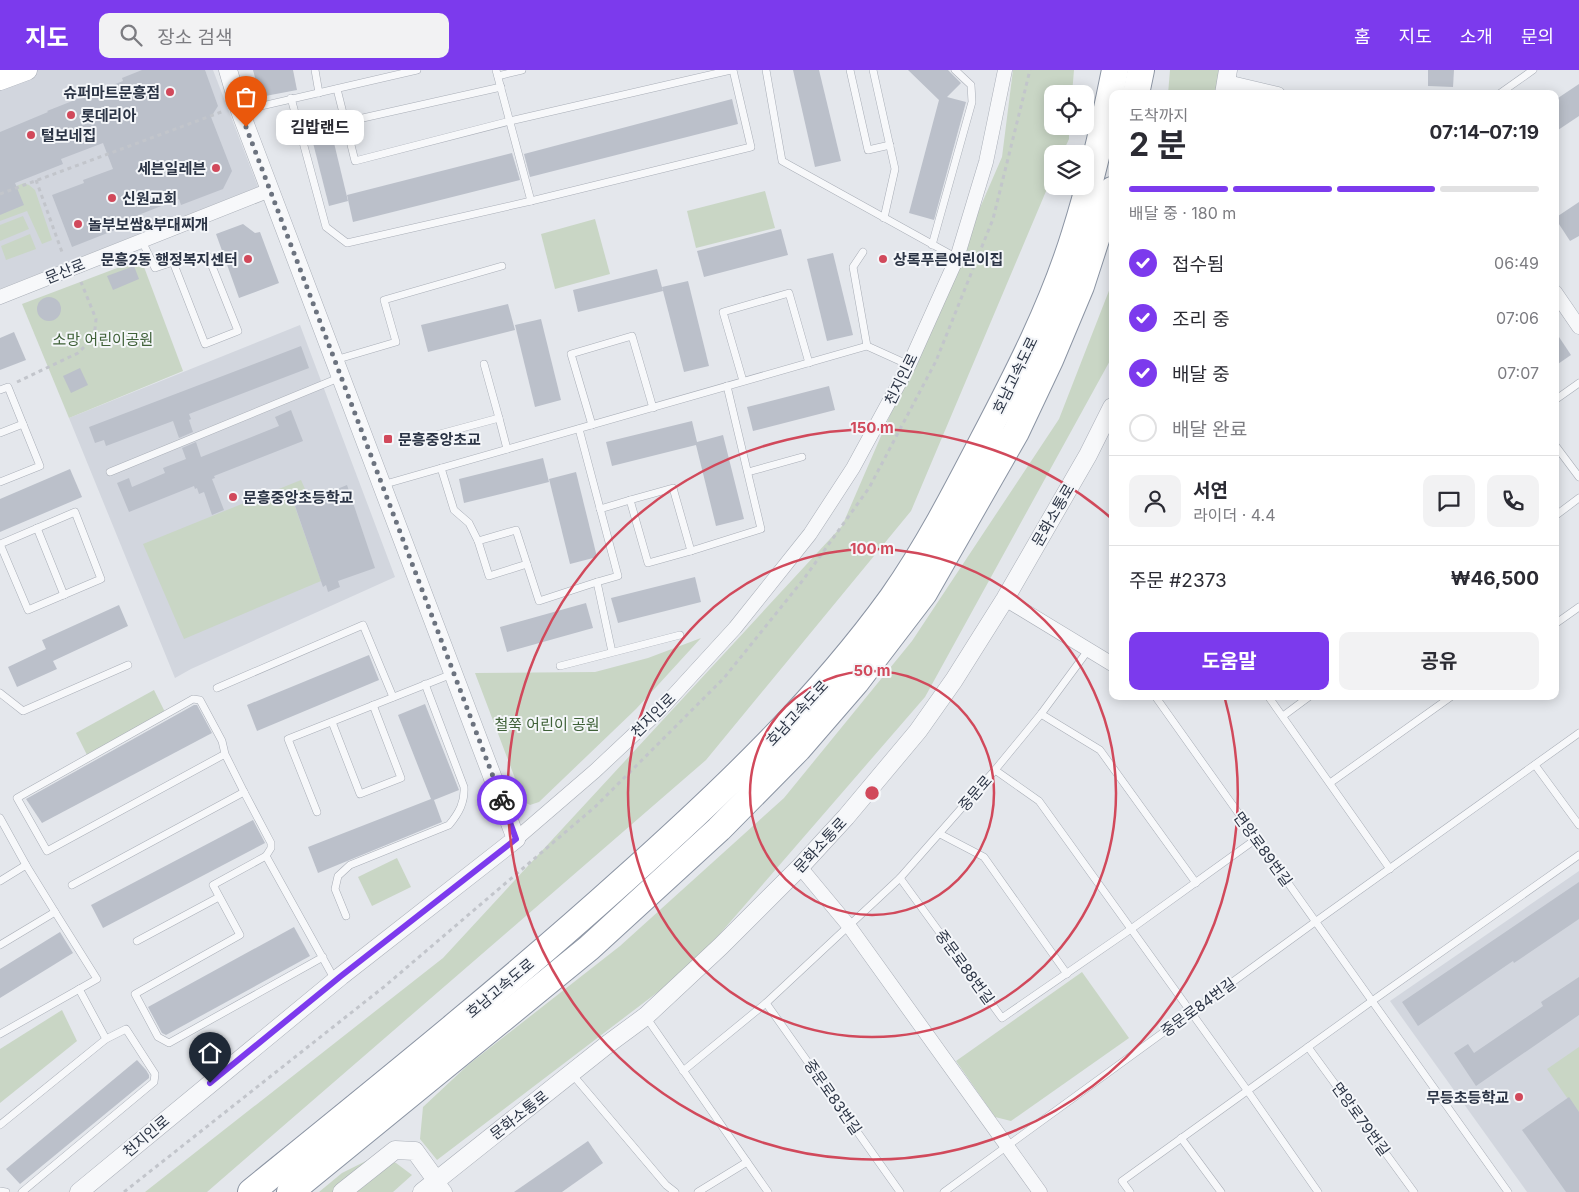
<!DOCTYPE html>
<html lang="ko">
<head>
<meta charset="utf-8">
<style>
	body { margin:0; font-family:Inter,"Noto Sans KR",sans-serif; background:#f2f2f3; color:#2b2b33; height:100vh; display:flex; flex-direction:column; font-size:19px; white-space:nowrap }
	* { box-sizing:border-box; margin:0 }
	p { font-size:16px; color:#7c7c81 }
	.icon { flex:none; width:28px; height:28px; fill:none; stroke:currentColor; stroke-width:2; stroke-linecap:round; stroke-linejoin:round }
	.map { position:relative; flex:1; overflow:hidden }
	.side { position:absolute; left:1109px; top:20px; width:450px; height:610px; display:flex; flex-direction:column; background:#fff; border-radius:10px; box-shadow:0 2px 12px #0003 }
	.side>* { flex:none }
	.tools { position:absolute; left:1044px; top:15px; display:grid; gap:10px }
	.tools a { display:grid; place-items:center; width:50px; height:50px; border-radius:10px; background:#fff; box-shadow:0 2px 12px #0003; font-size:25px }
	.pin { position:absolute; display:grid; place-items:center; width:42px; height:42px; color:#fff; margin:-51px -21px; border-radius:50% 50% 50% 0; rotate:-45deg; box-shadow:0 0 5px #0007 }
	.pin .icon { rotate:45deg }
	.courier { position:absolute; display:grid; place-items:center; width:50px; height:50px; margin:-25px; border:4px solid #7c3aed; border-radius:50%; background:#fff; color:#222; box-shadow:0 1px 6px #0007 }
	.bubble { position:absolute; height:35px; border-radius:10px; background:#fff; box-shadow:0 2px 12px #0003; font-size:16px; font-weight:700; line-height:35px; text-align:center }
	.head em { font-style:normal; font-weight:700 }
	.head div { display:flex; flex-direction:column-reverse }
	.head { display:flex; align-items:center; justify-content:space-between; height:85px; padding:0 20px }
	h1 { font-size:32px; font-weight:700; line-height:38px }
	.bar { display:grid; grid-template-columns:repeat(4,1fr); gap:8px 5px; align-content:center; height:60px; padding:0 20px }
	.bar i { height:6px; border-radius:4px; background:#e1e1e2 }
	.bar .current { background:#7c3aed }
	.bar p { grid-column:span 4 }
	.line { display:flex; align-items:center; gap:12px; padding:0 20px; border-top:1px solid #e1e1e2 }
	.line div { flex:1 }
	.round { display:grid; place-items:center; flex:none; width:52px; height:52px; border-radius:10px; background:#f2f2f3 }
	ol { padding:0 20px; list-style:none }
	li { display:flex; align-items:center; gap:15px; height:55px }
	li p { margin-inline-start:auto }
	li .icon { padding:5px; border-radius:50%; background:#7c3aed; color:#fff; stroke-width:4 }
	li:last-child { color:#7c7c81 }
	li i { width:28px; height:28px; border:2px solid #e1e1e2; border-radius:50% }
	.button { display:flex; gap:10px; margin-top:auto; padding:10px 20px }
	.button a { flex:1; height:58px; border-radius:10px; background:#7c3aed; color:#fff; font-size:20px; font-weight:700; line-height:58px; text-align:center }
	.button a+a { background:#f2f2f3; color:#2b2b33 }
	header { display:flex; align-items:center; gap:30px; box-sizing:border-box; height:70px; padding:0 25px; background:#7c3aed; color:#fff }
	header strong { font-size:24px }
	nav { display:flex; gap:28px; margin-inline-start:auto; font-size:18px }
	.search { width:350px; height:45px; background:#f2f2f3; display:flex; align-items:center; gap:12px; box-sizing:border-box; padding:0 18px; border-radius:10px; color:#7c7c81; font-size:19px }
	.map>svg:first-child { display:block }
</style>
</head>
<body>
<header>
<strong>지도</strong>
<div class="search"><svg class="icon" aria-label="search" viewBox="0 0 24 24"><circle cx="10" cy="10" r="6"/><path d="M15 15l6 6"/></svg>장소 검색</div>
<nav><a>홈</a><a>지도</a><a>소개</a><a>문의</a></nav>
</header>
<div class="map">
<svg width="1579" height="1122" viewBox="0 0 1579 1122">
	<rect width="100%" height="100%" fill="#e4e7ec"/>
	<!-- built -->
	<g fill="#d2d6de">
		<polygon points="0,0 213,0 258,117 0,219"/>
		<polygon points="300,255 395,507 191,599 175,608 69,348"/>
		<polygon points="1579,801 1579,1122 1527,1122 1390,931"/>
	</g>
	<!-- green -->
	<g fill="#c9d6c5">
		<polygon points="1013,0 1074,0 1072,24 1052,24 1052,56 1069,56 1069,69 1062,84 1052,84 1052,107 911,441 706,690 207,1122 145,1122 443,888 842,456 1002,87"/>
		<polygon points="1170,0 1220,0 1220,9 1215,24 1168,24"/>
		<polygon points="24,113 29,115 35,120 52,170 42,174 27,141 0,151 0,128 9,119"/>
		<polygon points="765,121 775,158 696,178 687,141"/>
		<polygon points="23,146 29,159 0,171 0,155"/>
		<polygon points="595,149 610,204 555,219 541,164"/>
		<polygon points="30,164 36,179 6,190 1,176"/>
		<polygon points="141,189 183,301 69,348 22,234"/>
		<polygon points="1112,213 1112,287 925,627 692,896 437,1090 420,1069 423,1037 468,995 620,876 784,728 912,571 1059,349"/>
		<polygon points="301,410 309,428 294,434 321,511 184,569 143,474"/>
		<polygon points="701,568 636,639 539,732 530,735 524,732 475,603 595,602 648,588"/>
		<polygon points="154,620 165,642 87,685 76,663"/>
		<polygon points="397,788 411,817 372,836 358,807"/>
		<polygon points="1082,902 1129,968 1011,1051 995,1047 956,991"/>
		<polygon points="62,940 77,971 0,1033 0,979"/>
		<polygon points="1579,977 1579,1045 1547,999"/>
		<polygon points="378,1085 396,1093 412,1105 393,1122 319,1122 342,1103"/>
	</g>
	<!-- building -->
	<g fill="#bbc0ca">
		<polygon points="142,0 205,0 218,36 211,47 232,101 223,119 181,135 179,129 136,146 138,151 72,177 52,125 84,113 83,110 113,99 103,73 61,89 63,94 15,113 24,135 0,145 0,62 48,42 47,41 123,11 122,8"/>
		<polygon points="253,0 293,0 297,20 260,27"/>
		<polygon points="793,0 819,0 841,91 815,97"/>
		<polygon points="908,0 948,0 961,13 947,27 966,32 934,150 909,143 939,30"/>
		<polygon points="1428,0 1454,0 1453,17 1428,16"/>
		<polygon points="1579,14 1579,46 1555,62 1555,30"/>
		<polygon points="732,29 738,54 530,107 524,84"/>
		<polygon points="328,48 348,131 329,136 308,53"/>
		<polygon points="512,83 520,110 353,152 347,125"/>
		<polygon points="1579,132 1579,166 1570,171 1555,148"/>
		<polygon points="243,154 255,163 260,162 279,213 239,228 216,164"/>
		<polygon points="781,159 788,185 704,207 697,181"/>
		<polygon points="833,183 853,265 827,271 807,189"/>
		<polygon points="134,196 139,209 113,220 107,206"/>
		<polygon points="657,199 663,221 578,242 573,220"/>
		<polygon points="688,211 709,296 684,302 662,217"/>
		<circle cx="49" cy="239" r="12"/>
		<polygon points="508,234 515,260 428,282 421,255"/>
		<polygon points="541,249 561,330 535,337 515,255"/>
		<polygon points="1555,261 1571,285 1555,296"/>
		<polygon points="14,262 26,290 0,300 0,268"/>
		<polygon points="301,276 309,298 189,344 191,349 189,350 193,362 179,368 173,351 106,376 104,370 95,373 89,357"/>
		<polygon points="80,298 88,315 71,323 63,306"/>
		<polygon points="829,316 835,340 753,361 747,337"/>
		<polygon points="291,340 303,371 214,406 215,408 212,409 224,440 212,445 204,422 199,424 197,418 195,419 194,416 129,442 117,413 129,408 132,417 165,403 163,398 186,389 182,378 196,372 201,387 279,356 275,347"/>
		<polygon points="692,351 697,372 723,365 744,449 716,456 696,375 612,396 606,372"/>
		<polygon points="543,388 549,412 464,433 459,409"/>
		<polygon points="70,399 82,427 0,462 0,429"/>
		<polygon points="576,402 597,487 570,494 549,409"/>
		<polygon points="347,415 375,498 338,511 340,517 328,522 326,515 323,517 295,436"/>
		<polygon points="695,507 701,532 618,553 611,528"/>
		<polygon points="586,533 593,558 507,582 500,557"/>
		<polygon points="119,535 128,556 53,591 57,599 17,617 8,597 46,579 42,570"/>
		<polygon points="369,585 379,610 257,661 247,635"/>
		<polygon points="425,634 459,720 434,730 442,752 318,803 308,777 431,729 398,645"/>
		<polygon points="194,635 197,635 212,663 42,753 26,729"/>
		<polygon points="253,750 265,773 103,858 91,835"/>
		<polygon points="1579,812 1579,849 1514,893 1513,891 1418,956 1402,932"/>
		<polygon points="294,857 310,886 166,965 162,963 148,937"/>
		<polygon points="60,862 73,883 0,928 0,899"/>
		<polygon points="1579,907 1579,945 1476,1016 1454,983 1468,974 1474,983 1543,936 1541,932"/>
		<polygon points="137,990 146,1000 149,1005 149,1008 20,1114 6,1099"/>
		<polygon points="1569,1027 1579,1042 1579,1122 1566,1122 1522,1060"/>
		<polygon points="588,1071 603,1093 562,1122 514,1122"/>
	</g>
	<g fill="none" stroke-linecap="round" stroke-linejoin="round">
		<defs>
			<g id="service">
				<polyline points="315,0 319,23"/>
				<polyline points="496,0 531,131"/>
				<polyline points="766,0 782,91 957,188"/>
				<polyline points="850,0 868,80 890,75"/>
				<polyline points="873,0 895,99 884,148"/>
				<polyline points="498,6 522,0"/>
				<polyline points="337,19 355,91 510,51 731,0"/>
				<polyline points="1499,24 1533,0"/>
				<polyline points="291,28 326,157 347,173 531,131 751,77 733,0"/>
				<polyline points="240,41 417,0"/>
				<polyline points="345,52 501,17"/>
				<polyline points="142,171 155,198 173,192 205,274 238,261 208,186"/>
				<polyline points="932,175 972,32 971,15 955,0"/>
				<polyline points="863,182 853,197 867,276 909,295"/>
				<polyline points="335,290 396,272 384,230 502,196"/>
				<polyline points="484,294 499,348"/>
				<polyline points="743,311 723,242 789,223 809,293"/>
				<polyline points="0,320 8,317 40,396 0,412"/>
				<polyline points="1555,330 1579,313"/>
				<polyline points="592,355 571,284 632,266 653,338"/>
				<polyline points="579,359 618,506 597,512 612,582"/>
				<polyline points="0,363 23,354"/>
				<polyline points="425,368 499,348 507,379"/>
				<polyline points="1555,375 1579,407"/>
				<polyline points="441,398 454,440 469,453 478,471 516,460 539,531 597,512"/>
				<polyline points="110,402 341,307"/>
				<polyline points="748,402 802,387"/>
				<polyline points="382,415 867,276"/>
				<polygon points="673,418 691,481 648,493 630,430"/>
				<polyline points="600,439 630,430"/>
				<polyline points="1555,446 1579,428"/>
				<polyline points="37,458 64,525"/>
				<polyline points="478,471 489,506 527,494"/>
				<polyline points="0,474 75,442 101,509 28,540 0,474"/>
				<polyline points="691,481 761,459 727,316"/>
				<polyline points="1555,554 1579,537"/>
				<polyline points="560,596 680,565"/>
				<polyline points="217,618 363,555 393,627"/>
				<polyline points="0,623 23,641 128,595"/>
				<polyline points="1155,626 1508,1122"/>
				<polyline points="1268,626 1390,799"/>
				<polyline points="1041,644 1100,680 1196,813"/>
				<polyline points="1283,646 1310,626"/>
				<polyline points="332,652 360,724 401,708 373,635"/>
				<polyline points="225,684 222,671 200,630 193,629 17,728 47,781 225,684 244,722"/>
				<polyline points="1535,695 1579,755"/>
				<polyline points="995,700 1039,731 1247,1020 1318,1122"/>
				<polyline points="1330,713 1452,626"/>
				<polyline points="317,742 288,669 452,604"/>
				<polyline points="0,748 26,795"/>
				<polyline points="940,764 984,787 1067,904"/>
				<polyline points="900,808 1002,948 1131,859 1256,769"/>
				<polyline points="0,811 26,795 55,842"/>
				<polyline points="72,815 244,722 271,773 271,778 266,786"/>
				<path d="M 346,846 L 335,819 L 338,806 L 350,795 L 449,755 C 459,743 465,732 464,717 L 425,614"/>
				<polyline points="137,871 219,827"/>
				<polyline points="0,875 55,842 97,909 0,964"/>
				<polyline points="323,887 169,973 158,967 135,924 240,865 213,815 266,786 335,910"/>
				<polyline points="766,933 900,1122"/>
				<polyline points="646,947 768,1122"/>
				<polyline points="1308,977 1414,1122"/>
				<polyline points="683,1001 766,933 900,808 995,700 1041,644 1089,579"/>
				<polyline points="572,1004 666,1115 675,1122"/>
				<polyline points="0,1055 106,969 79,919"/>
				<polyline points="1181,1068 1221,1122"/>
				<polyline points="0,1121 6,1122"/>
				<polyline points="22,1122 154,1012 155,1004 126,959 106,969"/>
				<polyline points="698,1122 747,1092"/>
				<polyline points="944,1122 1315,852 1579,663"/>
				<polyline points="1130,1122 1122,1111 1372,931 1579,785"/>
			</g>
			<g id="minor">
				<polyline points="1227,12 1278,24"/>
				<polyline points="1555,222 1579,257"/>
				<polyline points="0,227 270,120"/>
				<polyline points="1005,529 1112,594"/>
				<polyline points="516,769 595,701 660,640 735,558 810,464 853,398 909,295 957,188 986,92 1005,0"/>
				<polyline points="800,797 849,856 1040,1122"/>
				<polyline points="436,1110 445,1122"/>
			</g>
			<g id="tertiary">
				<polyline points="1224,24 1228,0"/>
				<polyline points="79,1122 341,906 516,769 240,41 228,0"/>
				<polyline points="342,1122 395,1080 415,1081 436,1110"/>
				<polyline points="422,1122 608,974 646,946 721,876 800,797 846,747 918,661 954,610 1005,529 1088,385 1112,337"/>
			</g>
			<polyline id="secondary" points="0,10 27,0"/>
			<g id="motorway">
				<polyline points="1136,24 1141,0"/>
				<path d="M 251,1122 C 378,1019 505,917 626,808 C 722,722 816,633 892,528 C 927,478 955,424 983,370 C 1018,303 1053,235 1075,163 C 1092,110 1104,55 1115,0"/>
				<polyline points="290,1122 589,878 719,759 798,679 856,612 924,523 1016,362 1050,290 1081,216 1112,120"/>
			</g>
		</defs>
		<!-- service casing -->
		<use href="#service" stroke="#a9aeb7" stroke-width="8"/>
		<!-- minor casing -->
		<use href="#minor" stroke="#a9aeb7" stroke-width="15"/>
		<!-- tertiary casing -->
		<use href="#tertiary" stroke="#a9aeb7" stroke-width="19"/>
		<!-- secondary casing -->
		<use href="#secondary" stroke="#a9aeb7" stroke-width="21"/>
		<!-- motorway casing -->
		<use href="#motorway" stroke="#8b94a3" stroke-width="28"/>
		<!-- path -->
		<g stroke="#c2c5cb" stroke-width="3" stroke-dasharray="4 4" stroke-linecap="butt">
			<polyline points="36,110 62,182"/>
			<polyline points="0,124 224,41"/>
			<polyline points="17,312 78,283 89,272 95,259 96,249 81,212"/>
			<polyline points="124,1122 385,916 596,736 724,608 803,510 869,418 936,291 993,149 1030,0"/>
		</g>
		<!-- service -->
		<use href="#service" stroke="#f7f8fa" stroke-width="7"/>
		<!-- minor -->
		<use href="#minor" stroke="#f7f8fa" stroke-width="14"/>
		<!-- tertiary -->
		<use href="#tertiary" stroke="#f7f8fa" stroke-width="18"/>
		<!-- secondary -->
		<use href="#secondary" stroke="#fff" stroke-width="20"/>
		<!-- motorway -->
		<use href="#motorway" stroke="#fff" stroke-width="26"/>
	</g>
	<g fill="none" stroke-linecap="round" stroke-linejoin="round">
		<!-- done -->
		<polyline stroke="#6c737f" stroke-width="5" stroke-dasharray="0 9" points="246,57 502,730"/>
		<!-- route -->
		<polyline stroke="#7c3aed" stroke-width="6" points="210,1013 341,906 516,769 502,730"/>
	</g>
	<!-- distance rings -->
	<g fill="none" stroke="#d1495b" stroke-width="2.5">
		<circle cx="872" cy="723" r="122"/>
		<circle cx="872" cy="723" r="244"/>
		<path d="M1225 629A365 365 0 1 1 1111 448"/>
	</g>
	<!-- markers -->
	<g fill="#d1495b" stroke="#f4f6f9" stroke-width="2">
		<circle cx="170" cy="22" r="5"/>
		<circle cx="71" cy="45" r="5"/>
		<circle cx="31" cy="65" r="5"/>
		<circle cx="216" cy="98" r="5"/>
		<circle cx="112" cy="128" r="5"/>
		<circle cx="78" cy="154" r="5"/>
		<circle cx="248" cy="189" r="5"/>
		<circle cx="883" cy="189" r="5"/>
		<rect x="383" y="364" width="10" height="10" rx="2.5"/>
		<circle cx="233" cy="427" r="5"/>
		<circle cx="1519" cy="1027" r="5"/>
	</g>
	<g text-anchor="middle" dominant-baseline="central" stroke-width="4" stroke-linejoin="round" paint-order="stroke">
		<!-- poi labels -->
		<g font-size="15" font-weight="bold" fill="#2b3445" stroke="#f4f6f9" text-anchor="start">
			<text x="160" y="22" text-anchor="end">슈퍼마트문흥점</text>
			<text x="81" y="45">롯데리아</text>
			<text x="41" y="65">털보네집</text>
			<text x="206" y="98" text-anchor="end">세븐일레븐</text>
			<text x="122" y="128">신원교회</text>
			<text x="88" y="154">놀부보쌈&amp;부대찌개</text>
			<text x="238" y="189" text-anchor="end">문흥2동 행정복지센터</text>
			<text x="893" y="189">상록푸른어린이집</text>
			<text x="398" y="369">문흥중앙초교</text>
			<text x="243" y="427">문흥중앙초등학교</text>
			<text x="1509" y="1027" text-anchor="end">무등초등학교</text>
		</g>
		<!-- street labels -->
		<g font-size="15" fill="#2b3445" stroke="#f4f6f9">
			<text transform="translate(65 201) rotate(-22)">문산로</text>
			<text transform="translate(1015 305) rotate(-64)">호남고속도로</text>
			<text transform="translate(901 309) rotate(-64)">천지인로</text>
			<text transform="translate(1053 445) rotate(-60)">문화소통로</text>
			<text transform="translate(797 643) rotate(-47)">호남고속도로</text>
			<text transform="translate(653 645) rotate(-45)">천지인로</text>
			<text transform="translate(975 723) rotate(-49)">중문로</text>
			<text transform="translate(820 775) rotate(-47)">문화소통로</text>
			<text transform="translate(1263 779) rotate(54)">면앙로89번길</text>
			<text transform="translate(965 897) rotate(54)">중문로88번길</text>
			<text transform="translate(500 918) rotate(-40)">호남고속도로</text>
			<text transform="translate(1198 937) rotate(-36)">중문로84번길</text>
			<text transform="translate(833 1027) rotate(55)">중문로83번길</text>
			<text transform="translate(519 1045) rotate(-38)">문화소통로</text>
			<text transform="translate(1361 1049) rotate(54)">면앙로79번길</text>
			<text transform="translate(146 1066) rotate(-40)">천지인로</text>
		</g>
		<!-- park labels -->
		<g font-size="15" fill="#3f6138" stroke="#f4f6f9">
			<text x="103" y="269">소망 어린이공원</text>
			<text x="547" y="654">철쭉 어린이 공원</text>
		</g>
	</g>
	<circle cx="872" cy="723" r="8" fill="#d1495b" stroke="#f4f6f9" stroke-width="2.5"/>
	<g font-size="15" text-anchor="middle" font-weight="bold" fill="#d1495b" stroke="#f4f6f9" stroke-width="4" stroke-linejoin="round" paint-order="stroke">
		<text x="872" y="363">150 m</text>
		<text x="872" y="484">100 m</text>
		<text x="872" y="606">50 m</text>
	</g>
</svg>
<div class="tools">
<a><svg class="icon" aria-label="locate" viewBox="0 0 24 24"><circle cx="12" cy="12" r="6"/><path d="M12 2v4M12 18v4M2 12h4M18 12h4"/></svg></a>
<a><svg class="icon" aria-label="layers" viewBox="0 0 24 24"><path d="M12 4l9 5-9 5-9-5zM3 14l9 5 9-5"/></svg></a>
</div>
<div class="pin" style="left:246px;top:57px;background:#ea580c"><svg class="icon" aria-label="bag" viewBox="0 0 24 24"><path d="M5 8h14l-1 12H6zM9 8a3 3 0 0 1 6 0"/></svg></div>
<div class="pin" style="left:210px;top:1013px;background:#1f2937"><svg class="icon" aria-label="home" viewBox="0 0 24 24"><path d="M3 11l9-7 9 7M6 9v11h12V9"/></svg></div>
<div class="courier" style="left:502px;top:730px"><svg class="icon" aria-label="bike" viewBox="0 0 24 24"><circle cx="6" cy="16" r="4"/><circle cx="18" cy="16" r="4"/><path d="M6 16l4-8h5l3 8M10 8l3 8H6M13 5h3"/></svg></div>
<div class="bubble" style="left:276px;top:40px;width:88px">김밥랜드</div>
<section class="side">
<div class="head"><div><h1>2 분</h1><p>도착까지</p></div><em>07:14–07:19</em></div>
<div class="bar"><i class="current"></i><i class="current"></i><i class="current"></i><i></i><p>배달 중 · 180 m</p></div>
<ol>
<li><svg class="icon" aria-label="check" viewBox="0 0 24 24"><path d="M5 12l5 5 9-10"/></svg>접수됨<p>06:49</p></li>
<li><svg class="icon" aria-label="check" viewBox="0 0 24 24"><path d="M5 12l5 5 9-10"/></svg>조리 중<p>07:06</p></li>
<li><svg class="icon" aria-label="check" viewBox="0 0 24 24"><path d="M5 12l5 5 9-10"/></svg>배달 중<p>07:07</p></li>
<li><i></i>배달 완료</li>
</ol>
<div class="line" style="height:90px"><a class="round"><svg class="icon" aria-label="person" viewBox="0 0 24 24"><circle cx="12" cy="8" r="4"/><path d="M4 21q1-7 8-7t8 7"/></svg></a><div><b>서연</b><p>라이더 · 4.4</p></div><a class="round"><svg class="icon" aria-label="chat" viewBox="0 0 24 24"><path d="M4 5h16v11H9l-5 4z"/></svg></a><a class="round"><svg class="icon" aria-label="phone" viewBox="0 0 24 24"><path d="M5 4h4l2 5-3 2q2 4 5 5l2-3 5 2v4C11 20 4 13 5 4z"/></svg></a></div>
<div class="line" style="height:65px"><div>주문 #2373</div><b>₩46,500</b></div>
<div class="button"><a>도움말</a><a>공유</a></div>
</section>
</div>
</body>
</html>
